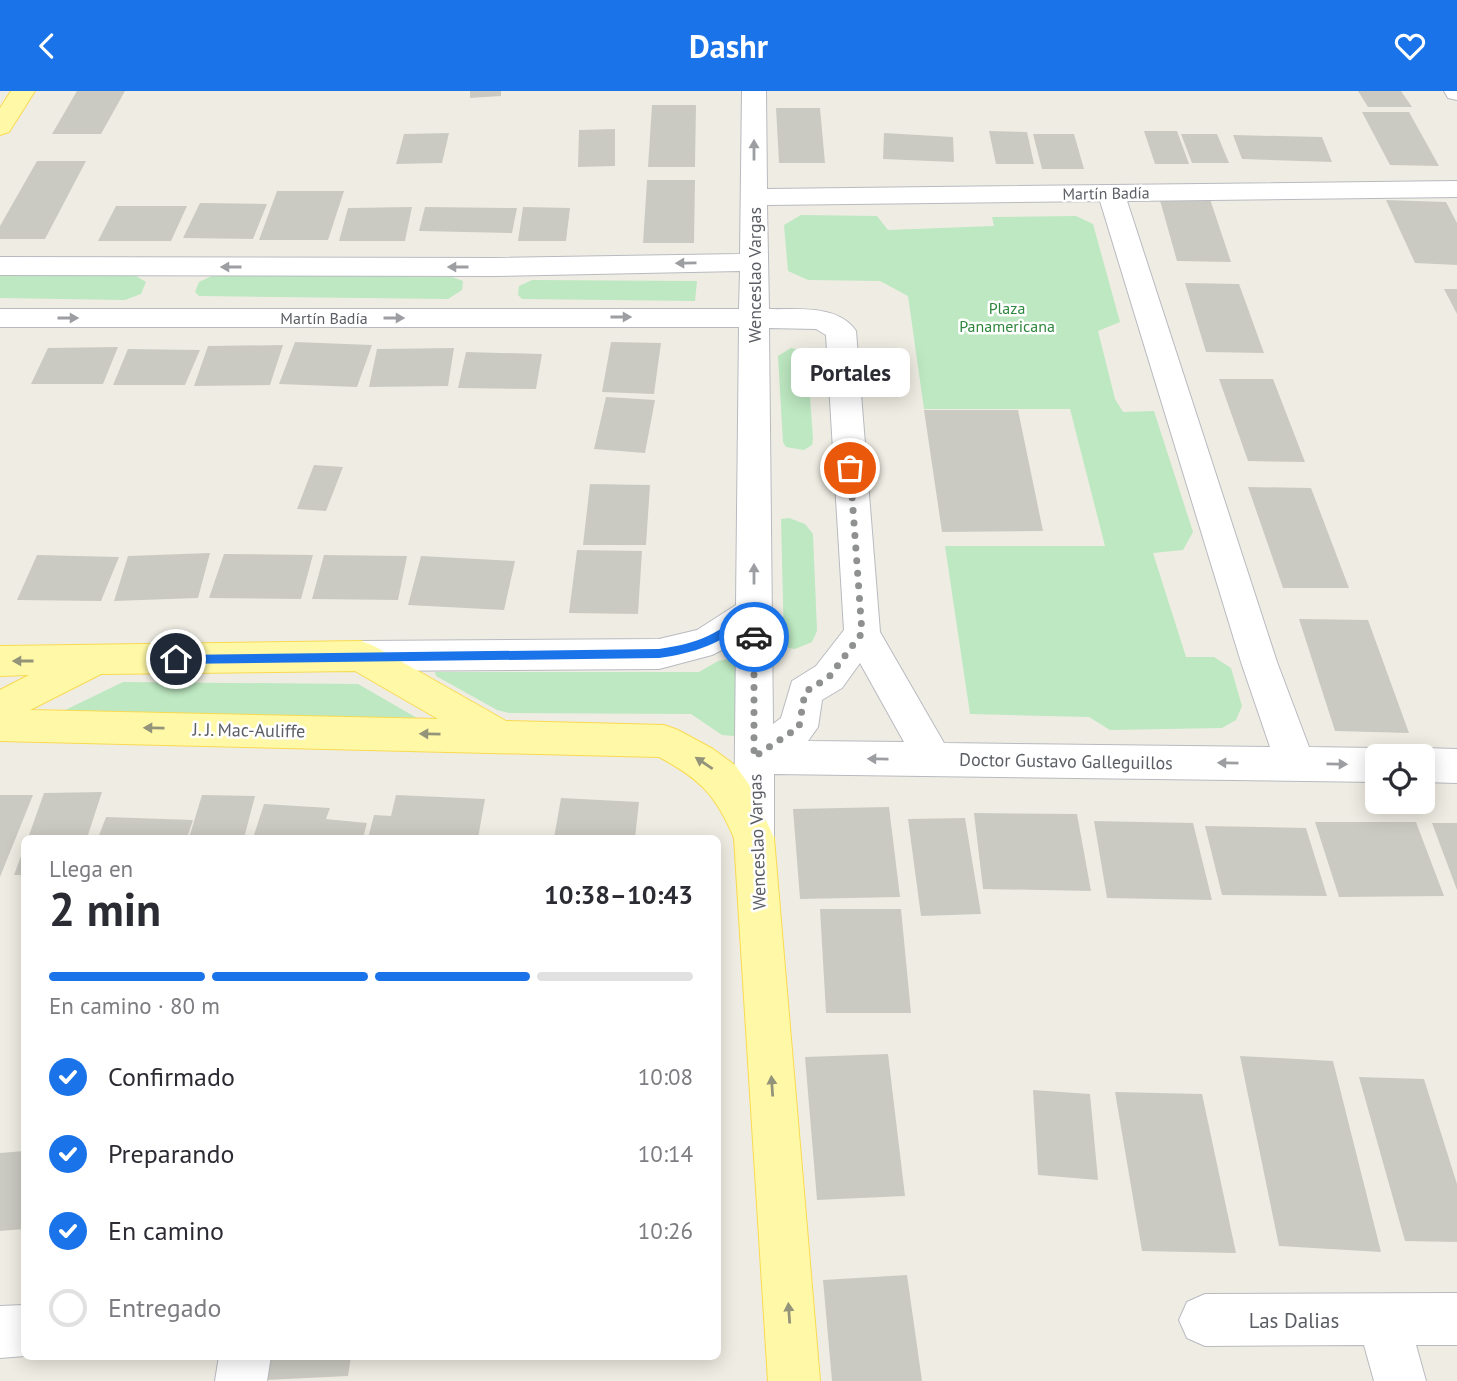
<!DOCTYPE html>
<html lang="es">
<head>
<meta charset="utf-8">
<style>
	body { margin:0; font-family:"PT Sans",sans-serif; background:#f2f2f3; color:#2b2b33; height:100vh; display:flex; flex-direction:column; font-size:26px; white-space:nowrap }
	* { box-sizing:border-box; margin:0 }
	p { font-size:23px; color:#7c7c81 }
	.icon { flex:none; width:38px; height:38px; fill:none; stroke:currentColor; stroke-width:2; stroke-linecap:round; stroke-linejoin:round }
	.map { position:relative; flex:1; overflow:hidden }
	.drawer { position:absolute; left:21px; top:744px; width:700px; height:525px; display:flex; flex-direction:column; background:#fff; border-radius:10px; box-shadow:0 4px 18px #0003 }
	.drawer>* { flex:none }
	.controls { position:absolute; left:1365px; top:653px; display:grid; gap:14px }
	.controls a { display:grid; place-items:center; width:70px; height:70px; border-radius:10px; background:#fff; box-shadow:0 4px 18px #0003; font-size:35px }
	.pin { position:absolute; display:grid; place-items:center; width:60px; height:60px; color:#fff; margin:-30px; border:4px solid #fff; border-radius:50%; box-shadow:0 2px 7px #0007 }
	.courier { position:absolute; display:grid; place-items:center; width:70px; height:70px; margin:-35px; border:5px solid #1a73e8; border-radius:50%; background:#fff; color:#222; box-shadow:0 2px 9px #0007 }
	.bubble { position:absolute; height:49px; border-radius:10px; background:#fff; box-shadow:0 4px 18px #0003; font-size:23px; font-weight:700; line-height:49px; text-align:center }
	.overview em { font-style:normal; font-weight:700 }
	.overview div { display:flex; flex-direction:column-reverse }
	.overview { display:flex; align-items:center; justify-content:space-between; height:119px; padding:0 28px }
	h1 { font-size:46px; font-weight:700; line-height:52px }
	.bar { display:grid; grid-template-columns:repeat(4,1fr); gap:10px 7px; align-content:center; height:84px; padding:0 28px }
	.bar i { height:9px; border-radius:5px; background:#e1e1e2 }
	.bar .current { background:#1a73e8 }
	.bar p { grid-column:span 4 }
	ol { padding:0 28px; list-style:none }
	li { display:flex; align-items:center; gap:21px; height:77px }
	li p { margin-inline-start:auto }
	li .icon { padding:7px; border-radius:50%; background:#1a73e8; color:#fff; stroke-width:4 }
	li:last-child { color:#7c7c81 }
	li i { width:38px; height:38px; border:4px solid #e1e1e2; border-radius:50% }
	header { display:flex; justify-content:space-between; align-items:center; height:91px; padding:0 28px; background:#1a73e8; color:#fff; font-size:32px; font-weight:700 }
	.map>svg:first-child { display:block }
</style>
</head>
<body>
<header><svg class="icon" aria-label="back" viewBox="0 0 24 24"><path d="M15 5l-7 7 7 7"/></svg>Dashr<svg class="icon" aria-label="heart" viewBox="0 0 24 24"><path d="M12 20l-8-8c-3-5 5-10 8-4 3-6 11-1 8 4z"/></svg></header>
<div class="map">
<svg width="1457" height="1290" viewBox="0 0 1457 1290">
	<rect width="100%" height="100%" fill="#efede3"/>
	<!-- green -->
	<g fill="#bde8c1">
		<polygon points="801,124 877,125 888,139 994,135 992,126 1076,125 1093,133 1120,231 1098,240 1115,308 1123,321 1154,320 1193,441 1183,459 1153,462 1186,566 1214,566 1231,577 1242,615 1236,629 1222,637 1110,639 1089,626 970,623 945,455 1105,455 1070,318 924,318 908,205 880,190 808,189 788,180 784,134"/>
		<polygon points="0,183 136,185 146,191 141,203 125,209 0,207"/>
		<polygon points="214,184 452,186 463,190 462,199 448,208 199,205 195,201 199,191"/>
		<polygon points="532,189 697,190 695,210 522,208 518,204 519,195"/>
		<polygon points="791,257 804,260 807,265 813,347 812,354 804,359 786,356 783,351 778,265"/>
		<polygon points="789,427 805,433 813,443 817,540 812,551 795,558 788,557 784,552 781,428"/>
		<polygon points="733,567 737,571 738,639 734,645 722,644 691,623 509,622 497,619 436,585 435,581 699,581 718,570"/>
		<polygon points="123,591 358,593 417,627 57,623"/>
	</g>
	<!-- building -->
	<g fill="#cbcac2">
		<polygon points="77,0 125,0 101,43 52,43"/>
		<polygon points="470,0 501,0 501,5 470,7"/>
		<polygon points="1358,0 1401,0 1412,16 1368,16"/>
		<polygon points="652,14 696,14 695,76 648,76"/>
		<polygon points="776,17 820,17 825,72 779,72"/>
		<polygon points="1362,21 1409,21 1439,75 1390,74"/>
		<polygon points="615,38 615,75 578,76 579,39"/>
		<polygon points="989,40 1027,41 1034,73 996,73"/>
		<polygon points="1144,40 1177,40 1189,73 1155,73"/>
		<polygon points="449,42 442,72 396,73 404,43"/>
		<polygon points="884,42 953,46 954,71 883,68"/>
		<polygon points="1033,43 1074,43 1084,78 1042,78"/>
		<polygon points="1181,43 1217,43 1229,72 1192,72"/>
		<polygon points="1233,44 1322,46 1332,71 1242,68"/>
		<polygon points="37,70 86,70 45,148 0,148 0,135"/>
		<polygon points="647,89 695,89 694,152 643,152"/>
		<polygon points="277,100 344,100 328,149 259,149"/>
		<polygon points="1159,106 1210,108 1231,171 1177,170"/>
		<polygon points="1386,109 1446,111 1457,132 1457,174 1415,172"/>
		<polygon points="200,112 267,113 253,148 183,147"/>
		<polygon points="116,115 187,115 171,150 98,150"/>
		<polygon points="412,116 405,150 339,150 348,117"/>
		<polygon points="425,116 517,117 512,142 419,140"/>
		<polygon points="523,116 570,117 566,150 518,150"/>
		<polygon points="1185,192 1239,193 1264,262 1206,261"/>
		<polygon points="1444,198 1457,198 1457,223"/>
		<polygon points="295,251 372,254 357,296 279,293"/>
		<polygon points="611,251 661,252 654,303 602,301"/>
		<polygon points="283,254 270,294 194,295 208,255"/>
		<polygon points="118,256 103,293 31,293 48,257"/>
		<polygon points="454,257 448,295 369,296 377,258"/>
		<polygon points="128,258 200,259 185,294 113,294"/>
		<polygon points="466,261 542,263 536,298 458,297"/>
		<polygon points="1219,288 1273,288 1305,371 1248,370"/>
		<polygon points="606,306 655,309 645,362 594,358"/>
		<polygon points="924,319 1018,319 1043,440 942,441"/>
		<polygon points="314,374 343,376 326,420 297,418"/>
		<polygon points="590,393 650,394 646,454 583,454"/>
		<polygon points="1248,396 1311,397 1349,497 1283,497"/>
		<polygon points="577,459 642,460 638,523 569,522"/>
		<polygon points="210,462 198,507 114,510 128,465"/>
		<polygon points="224,463 313,464 301,508 209,507"/>
		<polygon points="37,464 119,466 101,510 17,509"/>
		<polygon points="324,464 407,465 398,509 312,508"/>
		<polygon points="421,465 515,470 504,519 408,514"/>
		<polygon points="1299,528 1368,529 1409,642 1335,640"/>
		<polygon points="102,701 87,747 28,747 44,702"/>
		<polygon points="0,704 33,704 0,786"/>
		<polygon points="202,704 255,705 244,747 189,747"/>
		<polygon points="396,704 485,708 478,747 368,747 374,724 391,725"/>
		<polygon points="561,707 639,711 635,747 554,747"/>
		<polygon points="264,713 330,717 326,728 367,732 363,747 253,747"/>
		<polygon points="889,716 900,806 800,808 793,718"/>
		<polygon points="974,722 1077,723 1091,800 983,798"/>
		<polygon points="106,726 193,729 187,747 98,747"/>
		<polygon points="965,727 981,823 921,825 908,728"/>
		<polygon points="1094,730 1193,732 1212,809 1107,807"/>
		<polygon points="1315,731 1416,731 1444,805 1339,806"/>
		<polygon points="1432,732 1457,732 1457,799"/>
		<polygon points="1205,735 1306,737 1327,805 1222,804"/>
		<polygon points="24,757 24,784 14,784"/>
		<polygon points="820,818 901,818 911,922 826,922"/>
		<polygon points="888,963 905,1105 817,1109 805,966"/>
		<polygon points="1240,965 1333,970 1381,1161 1279,1155"/>
		<polygon points="1359,986 1424,988 1457,1093 1457,1151 1405,1150"/>
		<polygon points="1033,999 1090,1003 1098,1089 1038,1084"/>
		<polygon points="1115,1001 1202,1003 1236,1162 1142,1160"/>
		<polygon points="24,1060 24,1138 0,1140 0,1062"/>
		<polygon points="907,1184 922,1290 832,1290 823,1189"/>
		<polygon points="270,1265 351,1265 348,1285 266,1289"/>
	</g>
	<g fill="none" stroke-linecap="round" stroke-linejoin="round">
		<defs>
			<g id="minor">
				<path d="M 742,0 L 766,0 L 767,98 L 1457,90 L 1457,106 L 1127,110 L 1277,571 L 1309,656 L 1377,657 L 1391,662 L 1392,665 L 1377,665 L 1377,691 L 774,683 L 774,747 L 768,760 L 754,765 L 740,760 L 734,747 L 736,552 L 712,564 L 659,578 L 361,580 L 348,575 L 343,565 L 348,555 L 361,550 L 659,548 L 697,539 L 736,514 L 739,236 L 0,236 L 0,218 L 739,218 L 740,180 L 495,185 L 0,184 L 0,166 L 495,167 L 740,163 ZM 1100,110 L 1241,571 L 1270,656 L 944,652 L 880,541 L 856,240 C 838,213 797,219 769,218 L 767,114 ZM 769,237 L 816,238 L 826,244 L 844,539 L 816,575 L 792,590 L 781,627 L 773,633 ZM 860,572 L 904,651 L 808,650 L 818,636 L 822,609 L 842,597 Z"/>
				<polygon points="1444,0 1457,0 1457,9 1448,7"/>
				<polygon points="1423,657 1457,658 1457,692 1423,691 1423,665 1408,665"/>
				<polygon points="1457,1202 1457,1254 1416,1254 1426,1290 1374,1290 1364,1254 1205,1255 1187,1247 1179,1229 1187,1211 1205,1203"/>
				<polygon points="24,1214 25,1265 0,1267 0,1215"/>
				<polygon points="219,1265 271,1265 267,1290 215,1290"/>
			</g>
			<g id="major">
				<polygon points="11,0 35,0 9,41 0,44 0,17"/>
				<path d="M 361,550 L 374,555 L 506,630 L 664,634 L 678,639 L 713,658 L 736,675 L 752,698 L 774,747 L 820,1290 L 768,1290 L 734,747 C 716,704 700,688 659,666 L 0,650 L 0,599 L 29,584 L 0,585 L 0,555 ZM 355,580 L 438,628 L 30,619 L 101,583 Z"/>
			</g>
		</defs>
		<!-- minor casing -->
		<use href="#minor" stroke="#b8bac0" stroke-width="2"/>
		<!-- major casing -->
		<use href="#major" stroke="#f9da51" stroke-width="2"/>
		<!-- minor -->
		<use href="#minor" fill="#fff" fill-rule="evenodd"/>
		<!-- major -->
		<use href="#major" fill="#fff9a7" fill-rule="evenodd"/>
	</g>
	<!-- one-way arrows -->
	<defs><path id="oneway-solid" d="M-6-.8H1V-3.2L6.5 0L1 3.2V.8H-6Z" transform="scale(1.75)"/></defs>
	<g fill="#9d9ea2">
		<use href="#oneway-solid" transform="translate(754 59) rotate(-90)"/>
		<use href="#oneway-solid" transform="translate(686 172) rotate(179)"/>
		<use href="#oneway-solid" transform="translate(231 176) rotate(-180)"/>
		<use href="#oneway-solid" transform="translate(458 176) rotate(-180)"/>
		<use href="#oneway-solid" transform="translate(621 226)"/>
		<use href="#oneway-solid" transform="translate(68 227)"/>
		<use href="#oneway-solid" transform="translate(394 227)"/>
		<use href="#oneway-solid" transform="translate(754 483) rotate(-90)"/>
		<use href="#oneway-solid" transform="translate(878 668) rotate(-179)"/>
		<use href="#oneway-solid" transform="translate(1228 672) rotate(-179)"/>
		<use href="#oneway-solid" transform="translate(1337 673) rotate(1)"/>
	</g>
	<g fill="#94947b">
		<use href="#oneway-solid" transform="translate(23 570) rotate(180)"/>
		<use href="#oneway-solid" transform="translate(154 637) rotate(-179)"/>
		<use href="#oneway-solid" transform="translate(430 643) rotate(-179)"/>
		<use href="#oneway-solid" transform="translate(704 672) rotate(-146)"/>
		<use href="#oneway-solid" transform="translate(772 995) rotate(-94)"/>
		<use href="#oneway-solid" transform="translate(789 1222) rotate(-94)"/>
	</g>
	<!-- route -->
	<path fill="#1a73e8" d="M 750,517 L 759,520 L 758,549 L 749,546 L 749,530 C 720,553 695,562 659,567 L 176,573 L 170,568 L 176,564 L 659,558 C 701,552 717,543 750,517 Z"/>
	<g fill="none" stroke-linecap="round" stroke-linejoin="round">
		<!-- done -->
		<polyline stroke="#8f9090" stroke-width="7" stroke-dasharray="0 12.6" points="754,546 754,666 799,636 805,601 829,586 862,542 850,377"/>
	</g>
	<g text-anchor="middle" dominant-baseline="central" stroke-width="5" stroke-linejoin="round" paint-order="stroke">
		<!-- far-street labels -->
		<g font-size="16" fill="#5b5e64" stroke="#fff">
			<text transform="translate(1106 102) rotate(-1)">Martín Badía</text>
			<text x="324" y="227">Martín Badía</text>
		</g>
		<!-- far-park labels -->
		<g font-size="16" fill="#30863d" stroke="#fff">
			<text x="1007" y="217">Plaza<tspan x="1007" dy="18">Panamericana</tspan></text>
		</g>
		<!-- street labels -->
		<g font-size="18" fill="#5b5e64" stroke="#fff">
			<text transform="translate(754 184) rotate(-90)">Wenceslao Vargas</text>
			<text transform="translate(249 639) rotate(1)">J. J. Mac-Auliffe</text>
			<text transform="translate(1066 670) rotate(1)">Doctor Gustavo Galleguillos</text>
			<text transform="translate(757 751) rotate(-92)">Wenceslao Vargas</text>
		</g>
		<!-- near-street labels -->
		<g font-size="21" fill="#5b5e64" stroke="#fff">
			<text x="1294" y="1229">Las Dalias</text>
		</g>
	</g>
</svg>
<div class="controls">
<a><svg class="icon" aria-label="locate" viewBox="0 0 24 24"><circle cx="12" cy="12" r="6"/><path d="M12 2v4M12 18v4M2 12h4M18 12h4"/></svg></a>
</div>
<div class="pin" style="left:850px;top:377px;background:#ea580c"><svg class="icon" aria-label="bag" viewBox="0 0 24 24"><path d="M5 8h14l-1 12H6zM9 8a3 3 0 0 1 6 0"/></svg></div>
<div class="pin" style="left:176px;top:568px;background:#1f2937"><svg class="icon" aria-label="home" viewBox="0 0 24 24"><path d="M3 11l9-7 9 7M6 9v11h12V9"/></svg></div>
<div class="courier" style="left:754px;top:546px"><svg class="icon" aria-label="car" viewBox="0 0 24 24"><path d="M5 17H2v-5l4-1 3-4h7l3 4 3 1v5h-3M9 17h6M6 11h13"/><circle cx="7" cy="17" r="2"/><circle cx="17" cy="17" r="2"/></svg></div>
<div class="bubble" style="left:791px;top:257px;width:119px">Portales</div>
<section class="drawer">
<div class="overview"><div><h1>2 min</h1><p>Llega en</p></div><em>10:38–10:43</em></div>
<div class="bar"><i class="current"></i><i class="current"></i><i class="current"></i><i></i><p>En camino · 80 m</p></div>
<ol>
<li><svg class="icon" aria-label="check" viewBox="0 0 24 24"><path d="M5 12l5 5 9-10"/></svg>Confirmado<p>10:08</p></li>
<li><svg class="icon" aria-label="check" viewBox="0 0 24 24"><path d="M5 12l5 5 9-10"/></svg>Preparando<p>10:14</p></li>
<li><svg class="icon" aria-label="check" viewBox="0 0 24 24"><path d="M5 12l5 5 9-10"/></svg>En camino<p>10:26</p></li>
<li><i></i>Entregado</li>
</ol>
</section>
</div>
</body>
</html>
